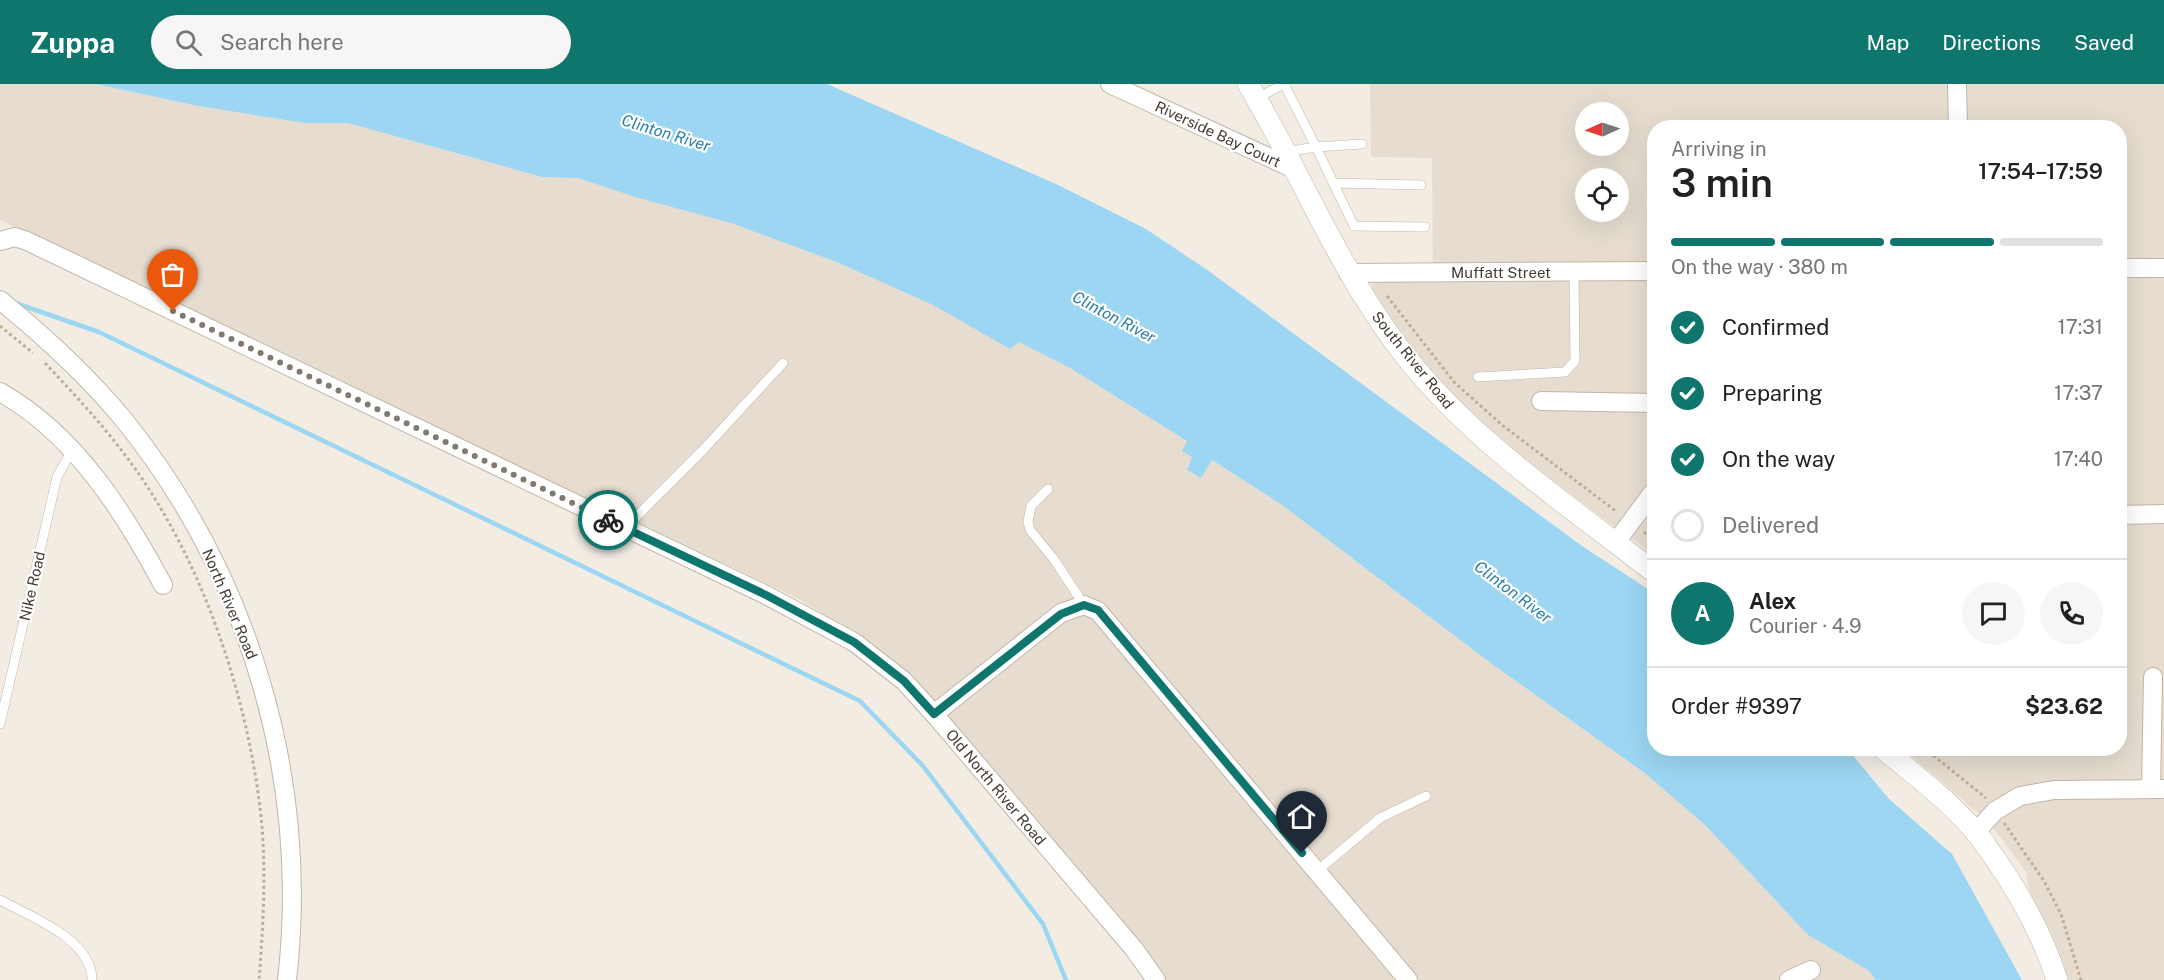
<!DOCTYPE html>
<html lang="en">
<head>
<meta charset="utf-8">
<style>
	body { margin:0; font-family:"Public Sans",sans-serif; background:#f6f6f6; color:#222; height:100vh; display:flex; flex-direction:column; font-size:22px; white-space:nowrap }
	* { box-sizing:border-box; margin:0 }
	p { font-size:20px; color:#767676 }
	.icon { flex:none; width:33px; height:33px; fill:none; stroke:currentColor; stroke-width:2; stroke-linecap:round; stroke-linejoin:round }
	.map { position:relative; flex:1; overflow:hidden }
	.side { position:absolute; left:1647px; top:36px; width:480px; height:636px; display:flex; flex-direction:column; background:#fff; border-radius:24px; box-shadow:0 6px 24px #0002 }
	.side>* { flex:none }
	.needle { width:39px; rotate:267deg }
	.tools { position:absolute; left:1575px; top:18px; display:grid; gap:12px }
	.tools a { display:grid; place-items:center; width:54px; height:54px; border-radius:50%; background:#fff; box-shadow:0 6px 24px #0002; font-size:30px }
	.pin { position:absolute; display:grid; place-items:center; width:51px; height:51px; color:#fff; margin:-62px -26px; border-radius:50% 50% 50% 0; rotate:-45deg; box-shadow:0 0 6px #0007 }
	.pin .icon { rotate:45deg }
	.courier { position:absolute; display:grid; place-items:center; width:60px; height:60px; margin:-30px; border:4px solid #0f766e; border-radius:50%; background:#fff; color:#222; box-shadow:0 2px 8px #0007 }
	.headline em { font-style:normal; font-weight:600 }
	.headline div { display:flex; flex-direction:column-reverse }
	.headline { display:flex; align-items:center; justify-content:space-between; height:102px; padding:0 24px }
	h1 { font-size:39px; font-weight:600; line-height:45px }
	.bar { display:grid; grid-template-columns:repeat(4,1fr); gap:9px 6px; align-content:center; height:72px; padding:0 24px }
	.bar i { height:8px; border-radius:4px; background:#e0e0e0 }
	.bar .on { background:#0f766e }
	.bar p { grid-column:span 4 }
	.line { display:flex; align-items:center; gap:15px; padding:0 24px; border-top:2px solid #e0e0e0 }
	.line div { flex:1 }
	.round { display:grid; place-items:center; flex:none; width:63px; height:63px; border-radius:32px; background:#f6f6f6 }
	ol { padding:0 24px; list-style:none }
	li { display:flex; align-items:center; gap:18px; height:66px }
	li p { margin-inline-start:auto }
	li .icon { padding:6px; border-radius:50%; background:#0f766e; color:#fff; stroke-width:4 }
	li:last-child { color:#767676 }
	li i { width:33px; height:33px; border:3px solid #e0e0e0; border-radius:50% }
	header { display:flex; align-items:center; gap:36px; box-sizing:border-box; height:84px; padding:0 30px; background:#0f766e; color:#fff }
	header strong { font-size:28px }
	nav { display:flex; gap:33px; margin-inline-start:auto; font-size:21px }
	.search { width:420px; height:54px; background:#f6f6f6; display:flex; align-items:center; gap:15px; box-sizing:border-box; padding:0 21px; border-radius:33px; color:#767676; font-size:22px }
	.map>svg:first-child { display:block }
</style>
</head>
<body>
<header>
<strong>Zuppa</strong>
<div class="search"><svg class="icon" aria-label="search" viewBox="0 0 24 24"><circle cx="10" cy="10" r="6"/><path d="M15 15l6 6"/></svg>Search here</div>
<nav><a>Map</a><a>Directions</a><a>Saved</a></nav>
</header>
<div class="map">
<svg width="2164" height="896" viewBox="0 0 2164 896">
	<rect width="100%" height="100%" fill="#f2ece3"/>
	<!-- residential -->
	<g fill="#e6ddd0" fill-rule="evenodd">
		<polygon points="0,0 96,0 198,22 305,39 348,39 542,93 578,94 635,113 734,140 839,179 933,221 1010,265 1019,257 1070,284 1187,357 1192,373 1187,385 1212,376 1282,421 1492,580 1646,690 1706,742 1808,851 1869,887 1876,896 1163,896 950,634 891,575 864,554 795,513 0,136"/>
		<path d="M 1370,0 L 2164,0 L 2164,896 L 2061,896 L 2032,822 L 2026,788 L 2001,754 L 1985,735 L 1904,665 L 2120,664 L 2120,44 L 1654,44 L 1654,471 L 1529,380 L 1474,334 L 1415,275 L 1371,207 L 1373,198 L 1376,195 L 1433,192 L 1432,74 L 1371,73 ZM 1586,28 L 1618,28 L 1618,62 L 1586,62 ZM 1586,94 L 1618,94 L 1618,128 L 1586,128 Z"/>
	</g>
	<!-- water -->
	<polygon fill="#9cd6f2" points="96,0 827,0 1056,100 1146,145 1206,185 1582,462 1654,509 1654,664 1845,664 1850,668 1889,715 1952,770 2022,896 1876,896 1869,887 1808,851 1706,742 1646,690 1492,580 1282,421 1212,376 1201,394 1187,386 1192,373 1182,367 1187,357 1070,284 1019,258 1010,265 933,221 839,179 734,140 635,113 578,94 542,93 348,39 305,39 198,22"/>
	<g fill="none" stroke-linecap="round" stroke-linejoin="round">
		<!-- stream -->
		<polyline stroke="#9cd6f2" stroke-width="4.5" points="15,219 99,248 860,617 923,682 1043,840 1066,896"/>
		<defs>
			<g id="service">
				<polyline points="1257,14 1284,0 1316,63 1285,68"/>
				<polyline points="1362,60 1316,63 1354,142 1425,143"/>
				<polyline points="1333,99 1421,101"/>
				<polyline points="1478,293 1565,288 1575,277 1574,188"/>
				<polyline points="1048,405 1031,422 1028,438 1030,446 1053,474 1084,521"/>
				<polyline points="625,444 702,367 783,279"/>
				<polyline points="0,640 57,393 72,366"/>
				<polyline points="1317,787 1380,734 1426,712"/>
				<path d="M 0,816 C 31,833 92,855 92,896"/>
			</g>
			<g id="minor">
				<polyline points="1110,0 1294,85"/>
				<polyline points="1957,0 1958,44"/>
				<polyline points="0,157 15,153 27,157 766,511 854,558 904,597 934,630 1134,865 1156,896"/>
				<polyline points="2120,184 2164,184"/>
				<polyline points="1348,189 1654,187"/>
				<path d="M 0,216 C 44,252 88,292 124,336 C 250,492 310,696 287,896"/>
				<path d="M 0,308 C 75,350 124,428 163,501"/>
				<polyline points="1541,317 1654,319"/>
				<polyline points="2120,431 2164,430"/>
				<polyline points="1616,458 1654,407"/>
				<polyline points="934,630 1061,529 1084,521 1098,527 1408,896"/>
				<polyline points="2151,705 2153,593"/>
				<polyline points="1976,748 1995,727 2020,712 2054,706 2164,705"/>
				<polyline points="1789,896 1811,886"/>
			</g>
			<g id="tertiary">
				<path d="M 1248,0 C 1299,86 1336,179 1396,260 C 1465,353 1564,418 1654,488"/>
				<path d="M 1882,664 C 1914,690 1948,716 1975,747 C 1982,755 1988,765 1994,773 C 2021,812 2043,851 2057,896"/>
			</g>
		</defs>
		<!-- service casing -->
		<use href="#service" stroke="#c0b6a8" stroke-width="10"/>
		<!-- minor casing -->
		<use href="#minor" stroke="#c0b6a8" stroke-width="20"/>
		<!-- tertiary casing -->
		<use href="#tertiary" stroke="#c0b6a8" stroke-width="22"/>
		<!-- path -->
		<g stroke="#c0ad96" stroke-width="3" stroke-dasharray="3 3" stroke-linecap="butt">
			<polyline points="1387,212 1454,298 1502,341 1617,428"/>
			<polyline points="0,242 33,269"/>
			<path d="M 45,279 C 75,311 105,343 131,379 C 204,479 250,618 262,742 C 266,793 263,845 259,896"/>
			<polyline points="1644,448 1654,457"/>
			<polyline points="1924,664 1986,714"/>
			<polyline points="2004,739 2044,797 2061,830 2081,896"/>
		</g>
		<!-- service -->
		<use href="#service" stroke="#fff" stroke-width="9"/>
		<!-- minor -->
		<use href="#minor" stroke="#fff" stroke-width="18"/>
		<!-- tertiary -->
		<use href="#tertiary" stroke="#fff" stroke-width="21"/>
	</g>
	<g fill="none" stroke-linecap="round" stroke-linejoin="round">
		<!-- done -->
		<polyline stroke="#817a71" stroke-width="6" stroke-dasharray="0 10.8" points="173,227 608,436"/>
		<!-- route -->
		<polyline stroke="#0f766e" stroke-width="8" points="608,436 766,511 854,558 904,597 934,630 1061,530 1084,521 1098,526 1302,769"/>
	</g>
	<g text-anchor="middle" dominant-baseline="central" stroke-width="4.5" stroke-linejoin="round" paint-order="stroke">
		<!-- street labels -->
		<g font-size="15" fill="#443c33" stroke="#fff">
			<text transform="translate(1218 50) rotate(25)">Riverside Bay Court</text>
			<text x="1501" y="188">Muffatt Street</text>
			<text transform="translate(1413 276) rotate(51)">South River Road</text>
			<text transform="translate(32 502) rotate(-77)">Nike Road</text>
			<text transform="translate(230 520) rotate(67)">North River Road</text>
			<text transform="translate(996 703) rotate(50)">Old North River Road</text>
		</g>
		<!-- water labels -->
		<g font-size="16" font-style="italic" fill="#297ea9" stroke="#fff">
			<text transform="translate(666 49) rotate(17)">Clinton River</text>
			<text transform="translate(1114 233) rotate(28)">Clinton River</text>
			<text transform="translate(1513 508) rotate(37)">Clinton River</text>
		</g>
	</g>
</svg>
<div class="tools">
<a><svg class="needle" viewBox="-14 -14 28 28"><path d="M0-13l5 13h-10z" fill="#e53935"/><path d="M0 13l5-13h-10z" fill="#767676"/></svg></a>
<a><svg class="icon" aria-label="locate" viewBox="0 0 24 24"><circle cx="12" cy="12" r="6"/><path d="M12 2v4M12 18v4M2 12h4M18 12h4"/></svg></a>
</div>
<div class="pin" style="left:173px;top:227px;background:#ea580c"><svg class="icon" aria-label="bag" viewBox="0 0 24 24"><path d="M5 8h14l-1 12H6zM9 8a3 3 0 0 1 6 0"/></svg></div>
<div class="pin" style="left:1302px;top:769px;background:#1f2937"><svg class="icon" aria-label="home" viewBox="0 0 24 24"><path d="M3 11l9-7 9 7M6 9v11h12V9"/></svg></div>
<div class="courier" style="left:608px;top:436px"><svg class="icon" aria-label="bike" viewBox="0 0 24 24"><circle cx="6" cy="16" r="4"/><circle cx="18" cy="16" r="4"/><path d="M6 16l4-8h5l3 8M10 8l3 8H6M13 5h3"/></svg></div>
<section class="side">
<div class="headline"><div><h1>3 min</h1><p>Arriving in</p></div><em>17:54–17:59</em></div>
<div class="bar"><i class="on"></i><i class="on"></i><i class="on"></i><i></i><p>On the way · 380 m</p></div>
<ol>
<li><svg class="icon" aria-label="check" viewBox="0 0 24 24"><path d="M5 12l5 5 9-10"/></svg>Confirmed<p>17:31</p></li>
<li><svg class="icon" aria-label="check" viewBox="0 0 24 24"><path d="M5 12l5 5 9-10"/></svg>Preparing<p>17:37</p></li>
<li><svg class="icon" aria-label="check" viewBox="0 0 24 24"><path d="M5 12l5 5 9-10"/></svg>On the way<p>17:40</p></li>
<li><i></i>Delivered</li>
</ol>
<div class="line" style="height:108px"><b class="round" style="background:#0f766e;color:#fff">A</b><div><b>Alex</b><p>Courier · 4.9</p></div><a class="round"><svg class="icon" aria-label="chat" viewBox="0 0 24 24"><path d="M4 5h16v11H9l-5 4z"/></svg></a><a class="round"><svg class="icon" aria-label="phone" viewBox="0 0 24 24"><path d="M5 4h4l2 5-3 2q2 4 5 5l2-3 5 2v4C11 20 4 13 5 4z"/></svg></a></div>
<div class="line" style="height:78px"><div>Order #9397</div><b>$23.62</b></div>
</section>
</div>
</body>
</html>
